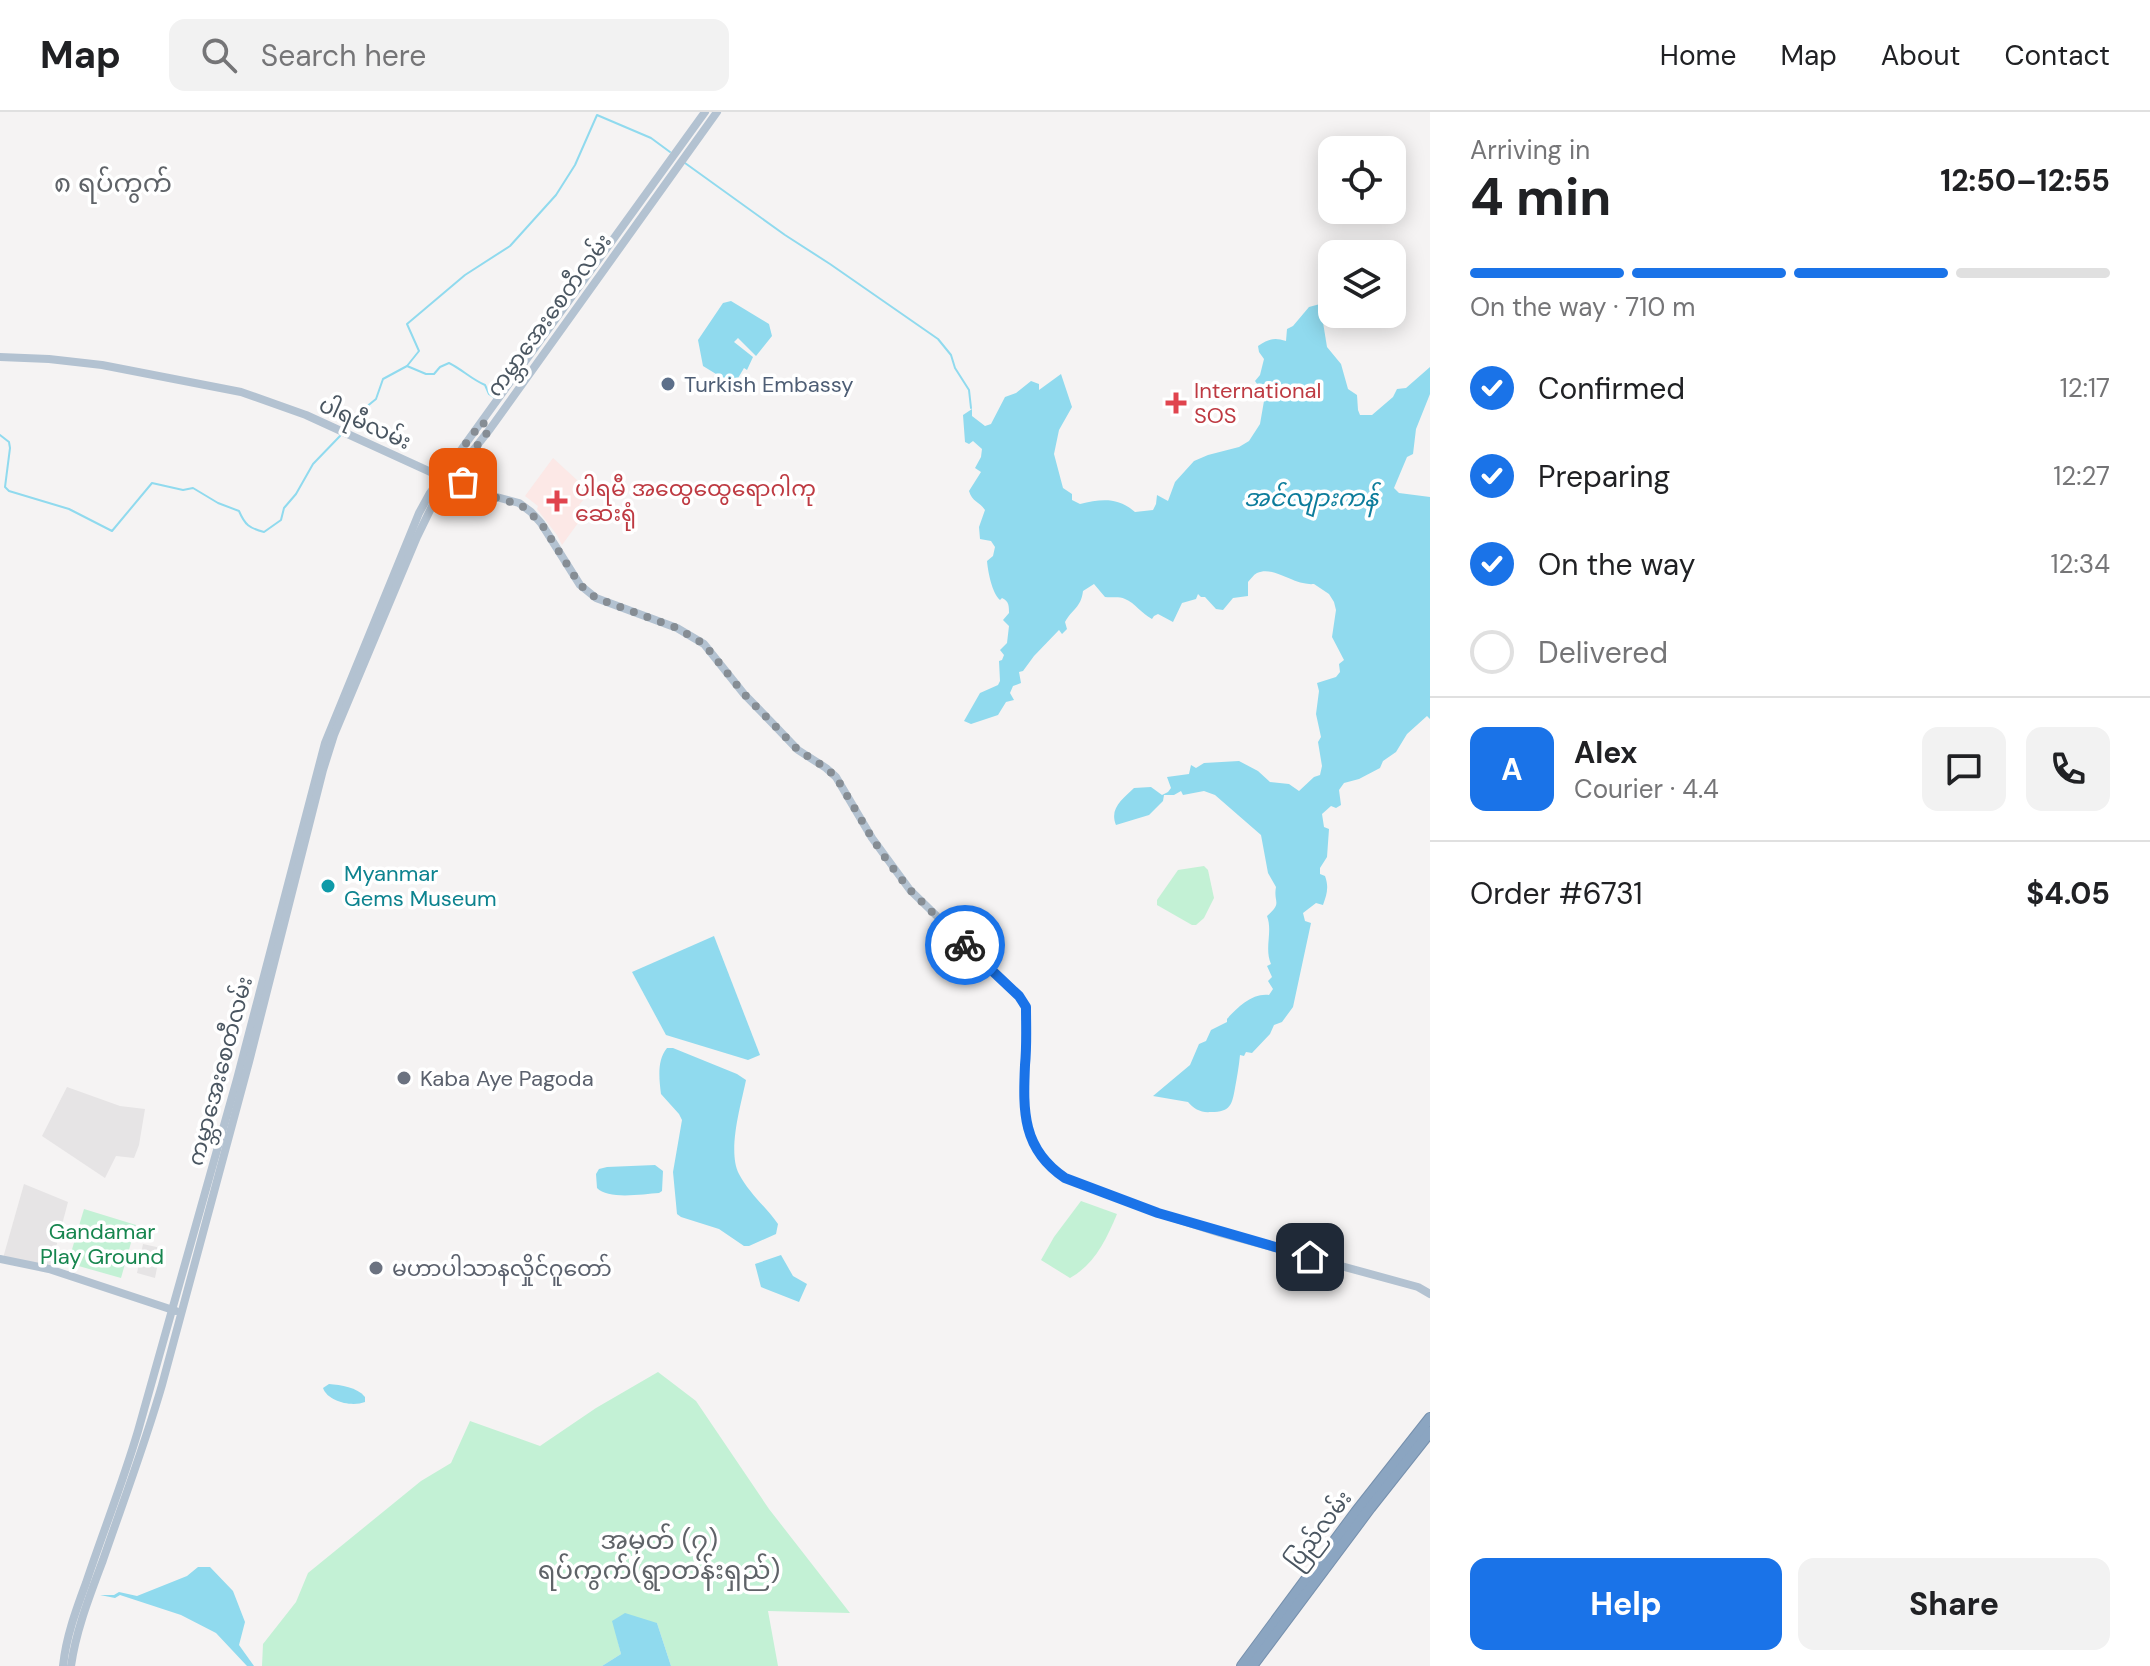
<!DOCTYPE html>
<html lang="en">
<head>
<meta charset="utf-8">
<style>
	body { margin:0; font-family:"DM Sans","Noto Sans Myanmar",sans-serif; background:#f2f2f2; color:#202124; height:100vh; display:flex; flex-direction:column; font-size:30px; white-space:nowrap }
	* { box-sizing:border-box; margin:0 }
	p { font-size:26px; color:#757577 }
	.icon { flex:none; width:44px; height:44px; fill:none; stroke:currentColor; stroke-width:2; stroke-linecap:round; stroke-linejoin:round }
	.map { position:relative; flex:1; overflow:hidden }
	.drawer { display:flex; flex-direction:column; background:#fff; width:720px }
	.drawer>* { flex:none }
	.controls { position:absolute; left:1318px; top:24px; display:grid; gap:16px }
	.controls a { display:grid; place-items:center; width:88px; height:88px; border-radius:16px; background:#fff; box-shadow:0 4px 20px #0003; font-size:40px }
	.pin { position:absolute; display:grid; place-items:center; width:68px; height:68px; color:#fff; margin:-34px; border-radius:16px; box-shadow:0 4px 12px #0006 }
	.courier { position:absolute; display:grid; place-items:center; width:80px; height:80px; margin:-40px; border:6px solid #1a73e8; border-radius:50%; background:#fff; color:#222; box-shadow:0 2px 10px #0007 }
	.head em { font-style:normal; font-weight:700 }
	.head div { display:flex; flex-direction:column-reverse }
	.head { display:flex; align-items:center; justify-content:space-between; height:136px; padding:0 40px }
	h1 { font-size:52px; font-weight:700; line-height:60px }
	.bar { display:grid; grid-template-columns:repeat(4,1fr); gap:12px 8px; align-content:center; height:96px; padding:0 40px }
	.bar i { height:10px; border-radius:6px; background:#e0e0e0 }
	.bar .on { background:#1a73e8 }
	.bar p { grid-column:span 4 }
	.line { display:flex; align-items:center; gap:20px; padding:0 40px; border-top:2px solid #e0e0e0 }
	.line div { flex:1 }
	.round { display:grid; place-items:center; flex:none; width:84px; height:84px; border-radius:16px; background:#f2f2f2 }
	ol { padding:0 40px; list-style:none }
	li { display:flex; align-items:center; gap:24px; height:88px }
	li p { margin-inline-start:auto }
	li .icon { padding:8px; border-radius:50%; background:#1a73e8; color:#fff; stroke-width:4 }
	li:last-child { color:#757577 }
	li i { width:44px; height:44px; border:4px solid #e0e0e0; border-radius:50% }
	.action { display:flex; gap:16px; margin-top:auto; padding:16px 40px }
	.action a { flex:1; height:92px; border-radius:16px; background:#1a73e8; color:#fff; font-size:32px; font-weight:700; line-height:92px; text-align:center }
	.action a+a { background:#f2f2f2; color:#202124 }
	header { display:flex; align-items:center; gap:48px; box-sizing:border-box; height:112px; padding:0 40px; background:#fff; border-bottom:2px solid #e0e0e0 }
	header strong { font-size:38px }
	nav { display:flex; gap:44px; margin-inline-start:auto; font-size:28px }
	.search { width:560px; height:72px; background:#f2f2f2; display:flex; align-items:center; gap:20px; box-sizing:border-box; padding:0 28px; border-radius:16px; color:#757577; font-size:30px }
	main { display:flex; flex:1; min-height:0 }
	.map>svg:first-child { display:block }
</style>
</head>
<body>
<header>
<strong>Map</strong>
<div class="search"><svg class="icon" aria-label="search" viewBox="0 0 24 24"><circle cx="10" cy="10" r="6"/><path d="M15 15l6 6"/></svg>Search here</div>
<nav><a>Home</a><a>Map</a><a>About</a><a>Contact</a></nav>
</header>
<main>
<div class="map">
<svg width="1430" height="1554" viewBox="0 0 1430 1554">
	<rect width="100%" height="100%" fill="#f5f3f3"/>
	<!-- education -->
	<g fill="#e6e4e5">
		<polygon points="67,975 120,994 145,997 139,1033 134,1046 116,1044 105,1066 42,1024"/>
		<polygon points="24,1072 68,1090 51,1154 3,1146"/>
		<polygon points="143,1132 161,1136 155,1166 137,1161"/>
	</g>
	<!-- medical -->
	<polygon fill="#fce8e6" points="553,346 590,380 579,393 586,400 562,433 557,423 537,397 538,394 525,384"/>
	<!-- green -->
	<g fill="#c3f1d5">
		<polygon points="1204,754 1208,758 1214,786 1204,806 1196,813 1192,813 1157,793 1157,788 1178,758"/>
		<path d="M 1081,1089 L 1117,1102 C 1106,1128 1095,1152 1070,1166 L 1041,1148 L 1054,1125 Z"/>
		<polygon points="84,1097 136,1113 121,1166 68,1151"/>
		<polygon points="658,1260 696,1289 769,1397 850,1501 768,1499 778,1554 671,1554 657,1511 613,1509 621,1542 602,1554 262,1554 263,1532 296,1490 308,1461 421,1369 451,1351 470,1309 540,1334 596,1296"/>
	</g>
	<!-- water -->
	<g fill="#90daee">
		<polygon points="731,189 769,212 772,224 756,244 738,226 734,230 753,245 747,258 744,256 734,273 703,254 698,228 723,191"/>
		<path d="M 1320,192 L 1327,235 L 1341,252 L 1348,277 L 1357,283 L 1358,298 L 1360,303 L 1372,303 L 1393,285 L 1397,277 L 1406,276 L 1430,255 L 1430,282 L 1416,317 L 1413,342 L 1407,345 L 1394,376 L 1399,381 L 1430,385 L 1430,607 L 1427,604 L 1407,622 L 1396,640 L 1383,649 L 1380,656 L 1359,667 L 1344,671 L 1339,678 L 1341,693 L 1336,696 L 1331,694 L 1322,702 L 1324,715 L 1329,717 L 1327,745 L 1320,756 L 1320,762 L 1325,764 C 1329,775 1327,782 1323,793 L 1316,791 L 1303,801 L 1305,809 L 1311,811 L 1293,895 L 1282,910 L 1274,913 L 1270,922 L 1252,941 L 1246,940 L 1244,944 L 1240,943 C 1239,954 1237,965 1235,976 C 1232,992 1231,1000 1211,1000 C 1201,1001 1194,997 1188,990 L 1153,984 L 1190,953 L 1199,932 L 1206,929 L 1211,918 L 1227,910 L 1227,907 C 1238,895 1252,881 1269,883 L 1273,877 L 1268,869 L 1272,865 L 1267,854 L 1271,852 C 1264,836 1273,820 1267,804 C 1283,790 1273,791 1276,775 L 1268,761 L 1261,723 L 1215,683 L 1204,679 L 1183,683 L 1181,679 L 1174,683 L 1164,683 L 1163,689 L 1149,703 L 1116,713 C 1109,696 1123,687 1134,676 L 1151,675 L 1162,683 L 1168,680 L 1171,676 L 1167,665 L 1189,662 L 1191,653 L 1196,656 L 1204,651 L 1239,649 L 1258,659 L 1270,670 L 1289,672 L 1299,679 L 1314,665 L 1320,663 L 1322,654 L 1318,630 L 1321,625 L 1316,602 L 1319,579 L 1317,571 L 1336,565 L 1340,560 L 1339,552 L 1344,548 L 1332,525 L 1336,498 L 1334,490 L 1329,482 L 1314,472 C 1293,474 1274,453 1257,461 C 1253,463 1251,467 1248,470 L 1248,484 L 1233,486 L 1223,498 L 1216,497 L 1205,485 L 1201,485 L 1198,482 L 1196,487 L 1182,491 L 1173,510 L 1158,502 L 1154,504 L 1152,507 C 1142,502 1135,491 1125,487 C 1119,484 1112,486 1105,485 L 1094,472 L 1083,479 C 1081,496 1072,497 1065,510 L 1067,517 L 1062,522 L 1059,518 L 1034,544 L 1023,559 L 1019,560 L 1021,571 L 1013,574 L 1010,581 L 1014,588 L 1006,590 L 998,603 L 971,612 L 964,609 L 980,581 L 998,573 L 1000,569 L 999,549 L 1002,548 L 1004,543 L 1000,538 L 1007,531 L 1009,514 L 1003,508 L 1009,501 C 1009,494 1009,489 1002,486 L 1000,488 C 992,481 988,460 987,449 L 993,444 L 995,435 L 991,429 L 980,427 L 979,415 L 985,398 C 979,389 972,390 969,379 L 981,360 L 975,356 L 981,345 L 982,337 L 973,329 L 969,332 L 965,330 L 963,303 L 972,297 L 972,304 L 985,314 L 991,312 L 1005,285 L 1016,281 L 1031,269 L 1039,272 L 1039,278 L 1061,262 L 1072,295 L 1059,318 L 1054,342 L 1063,376 L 1072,382 L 1072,388 L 1080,392 C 1101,387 1118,385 1135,400 L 1153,398 L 1156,392 L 1157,383 L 1168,389 L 1175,370 L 1194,349 L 1208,343 L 1239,335 L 1249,329 L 1260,312 L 1264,289 L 1262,279 L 1255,269 L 1260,263 L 1264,247 L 1259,240 L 1258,234 C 1269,227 1274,225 1286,229 L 1287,217 L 1293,214 L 1309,195 Z"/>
		<polygon points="714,824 760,943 748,948 666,923 632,860"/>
		<path d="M 667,936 L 673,936 L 737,962 L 746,968 C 741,993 727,1039 739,1062 C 748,1080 766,1095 778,1112 L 776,1122 L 749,1134 L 744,1134 L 719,1117 L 681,1105 L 677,1102 L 673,1060 L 682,1008 L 679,1002 L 661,982 C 659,966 657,948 667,936 Z"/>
		<path d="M 655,1053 L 663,1059 L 662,1079 L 659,1081 C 643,1082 608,1088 597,1076 L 596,1062 L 599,1057 L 607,1055 Z"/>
		<polygon points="781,1143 793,1164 807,1172 799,1190 761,1175 755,1152"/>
		<path d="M 329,1272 C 341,1273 357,1275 365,1285 L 365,1290 C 352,1295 328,1290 323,1276 Z"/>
		<polygon points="198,1455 210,1455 233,1479 245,1510 239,1533 254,1554 247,1554 216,1521 181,1503 120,1483 115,1486 100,1483 114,1483 119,1480 137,1484 187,1464"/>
		<polygon points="625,1501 657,1511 671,1554 602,1554 621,1542 612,1509"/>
	</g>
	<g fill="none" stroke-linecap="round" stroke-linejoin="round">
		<!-- stream -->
		<g stroke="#90daee" stroke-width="2">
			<polyline points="685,51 785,123 830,152 938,227 951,243 955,256 969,278 971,296"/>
			<polyline points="407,254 419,239 407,212 465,163 510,134 556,83 575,53 597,3 651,26 670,40"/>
			<path d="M 344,319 L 349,309 L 376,287 L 383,267 L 407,254 L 426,262 L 434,262 L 440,255 L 449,251 C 463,258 471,267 485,273 L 489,282 L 495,286"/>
			<path d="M 0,323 L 9,330 L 10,336 L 5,375 L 9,379 L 69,397 L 112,419 L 152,371 L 183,378 L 193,376 L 218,391 L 239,399 C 245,413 249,416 264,420 L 281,408 L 284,396 L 296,382 L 313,352 L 340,324"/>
		</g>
		<defs>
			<g id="highway">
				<polyline points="1242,1554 1356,1400 1430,1306"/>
				<polyline points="1252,1554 1370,1396 1430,1320"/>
			</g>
		</defs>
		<!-- highway casing -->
		<use href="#highway" stroke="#7690ad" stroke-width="12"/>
		<!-- major -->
		<g stroke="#b3c2d1" stroke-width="8">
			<path d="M 0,245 L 49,247 L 102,253 L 241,280 L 306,303 L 470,378 L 519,391 L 531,400 L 541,411 L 580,473 L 596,486 L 677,516 L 704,532 L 744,582 L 777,616 L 798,638 L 826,656 L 836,665 L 872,726 L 910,778 L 1019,884 L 1026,895 C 1026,914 1026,933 1025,953 C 1023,999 1022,1037 1065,1066 L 1158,1101 L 1220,1121 L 1418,1175 L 1430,1182"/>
			<polyline points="0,1147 49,1157 176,1199"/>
			<path d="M 63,1554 C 66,1525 76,1498 86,1471 C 103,1420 123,1370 138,1319 L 237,967 L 325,631 L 419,401 L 430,381 L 705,0"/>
			<path d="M 71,1554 C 76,1518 90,1483 103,1448 C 123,1390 145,1332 162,1273 L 249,950 L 323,658 L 334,623 L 417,425 L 437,384 L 490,317 L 717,0"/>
		</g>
		<!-- highway -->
		<use href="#highway" stroke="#8ba5c1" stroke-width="10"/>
	</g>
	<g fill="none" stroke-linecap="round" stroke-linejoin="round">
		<!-- done -->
		<polyline stroke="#868d94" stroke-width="8" stroke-dasharray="0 14.4" points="463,370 460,356 490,317 482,310 441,365 470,378 521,393 541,411 580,473 596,486 677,516 704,532 744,582 777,616 798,638 826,656 836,665 872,726 888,750 910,778 965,833"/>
		<!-- route -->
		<path stroke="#1a73e8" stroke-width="10" d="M 965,833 L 1019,884 L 1026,895 C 1026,914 1027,933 1025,953 C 1023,999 1022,1037 1065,1066 L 1158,1101 L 1310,1145"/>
	</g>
	<!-- markers -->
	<circle fill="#5c6f8a" stroke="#fff" stroke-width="3" cx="668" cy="272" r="8"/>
	<g fill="#e0444e" stroke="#fff" stroke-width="3">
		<path d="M1172 279h8v8h8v8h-8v8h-8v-8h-8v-8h8z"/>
		<path d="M553 377h8v8h8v8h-8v8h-8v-8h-8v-8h8z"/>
	</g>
	<circle fill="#0f9aa8" stroke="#fff" stroke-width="3" cx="328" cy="774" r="8"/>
	<g fill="#6b7280" stroke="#fff" stroke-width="3">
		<circle cx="404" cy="966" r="8"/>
		<circle cx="376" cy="1156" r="8"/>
	</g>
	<g text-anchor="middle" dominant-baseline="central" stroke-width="7" stroke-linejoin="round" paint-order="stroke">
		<!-- street labels -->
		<g font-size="22" fill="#4a5661" stroke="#fff">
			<text transform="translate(549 203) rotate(-54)">ကမ္ဘာအေးစေတီလမ်း</text>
			<text transform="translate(365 311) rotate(24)">ပါရမီလမ်း</text>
			<text transform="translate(220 959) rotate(-75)">ကမ္ဘာအေးစေတီလမ်း</text>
			<text transform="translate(1319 1418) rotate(-53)">ပြည်လမ်း</text>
		</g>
		<!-- service labels -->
		<g font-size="22" fill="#4e5e75" stroke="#fff" text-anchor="start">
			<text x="684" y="272">Turkish Embassy</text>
		</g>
		<!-- health labels -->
		<g font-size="22" fill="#be3a42" stroke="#fff" text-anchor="start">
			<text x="1194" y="278">International<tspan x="1194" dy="25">SOS</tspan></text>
			<text x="575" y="376">ပါရမီ အထွေထွေရောဂါကု<tspan x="575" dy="25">ဆေးရုံ</tspan></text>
		</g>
		<!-- culture labels -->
		<g font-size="22" fill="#0d838f" stroke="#fff" text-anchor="start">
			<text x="344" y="761">Myanmar<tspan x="344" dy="25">Gems Museum</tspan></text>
		</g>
		<!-- worship labels -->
		<g font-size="22" fill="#5b616d" stroke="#fff" text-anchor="start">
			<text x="420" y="966">Kaba Aye Pagoda</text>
			<text x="392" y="1156">မဟာပါသာနလှိုင်ဂူတော်</text>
		</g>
		<!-- park labels -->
		<g font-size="22" fill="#17864f" stroke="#fff">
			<text x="102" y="1119">Gandamar<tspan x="102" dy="25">Play Ground</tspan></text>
		</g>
		<!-- water labels -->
		<g font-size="24" font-style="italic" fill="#0c7c9b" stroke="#fff">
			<text x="1311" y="385">အင်လျားကန်</text>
		</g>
		<!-- quarter labels -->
		<g font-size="26" fill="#5f6368" stroke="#fff">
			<text x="113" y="71">၈ ရပ်ကွက်</text>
			<text x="659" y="1428">အမှတ် (၇)<tspan x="659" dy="30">ရပ်ကွက်(ရွာတန်းရှည်)</tspan></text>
		</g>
	</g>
</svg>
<div class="controls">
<a><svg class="icon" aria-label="locate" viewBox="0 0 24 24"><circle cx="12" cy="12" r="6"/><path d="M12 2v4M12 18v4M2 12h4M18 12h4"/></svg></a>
<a><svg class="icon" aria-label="layers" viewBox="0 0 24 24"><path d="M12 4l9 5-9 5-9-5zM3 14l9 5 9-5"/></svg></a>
</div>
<div class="pin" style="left:463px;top:370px;background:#ea580c"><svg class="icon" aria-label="bag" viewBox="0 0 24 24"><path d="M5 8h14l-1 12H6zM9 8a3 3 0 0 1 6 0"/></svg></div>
<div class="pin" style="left:1310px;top:1145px;background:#1f2937"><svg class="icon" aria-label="home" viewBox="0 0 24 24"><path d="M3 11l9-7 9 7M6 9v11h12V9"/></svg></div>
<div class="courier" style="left:965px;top:833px"><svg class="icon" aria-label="bike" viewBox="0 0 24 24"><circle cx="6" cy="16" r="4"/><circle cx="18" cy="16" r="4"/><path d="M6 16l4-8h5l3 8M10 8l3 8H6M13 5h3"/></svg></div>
</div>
<section class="drawer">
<div class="head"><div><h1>4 min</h1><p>Arriving in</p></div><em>12:50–12:55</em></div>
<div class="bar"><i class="on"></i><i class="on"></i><i class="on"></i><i></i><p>On the way · 710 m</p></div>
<ol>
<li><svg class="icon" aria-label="check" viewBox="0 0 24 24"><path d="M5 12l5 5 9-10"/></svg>Confirmed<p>12:17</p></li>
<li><svg class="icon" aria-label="check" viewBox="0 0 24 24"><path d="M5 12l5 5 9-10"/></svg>Preparing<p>12:27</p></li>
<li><svg class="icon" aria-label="check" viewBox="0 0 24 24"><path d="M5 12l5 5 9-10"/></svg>On the way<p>12:34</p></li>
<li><i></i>Delivered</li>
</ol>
<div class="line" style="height:144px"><b class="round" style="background:#1a73e8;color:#fff">A</b><div><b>Alex</b><p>Courier · 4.4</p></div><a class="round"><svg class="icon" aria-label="chat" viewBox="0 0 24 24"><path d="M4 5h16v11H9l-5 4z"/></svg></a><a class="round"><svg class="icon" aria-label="phone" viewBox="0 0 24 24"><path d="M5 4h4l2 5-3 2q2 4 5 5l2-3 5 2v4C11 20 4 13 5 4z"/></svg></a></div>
<div class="line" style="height:104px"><div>Order #6731</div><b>$4.05</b></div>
<div class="action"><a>Help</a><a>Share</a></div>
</section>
</main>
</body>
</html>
